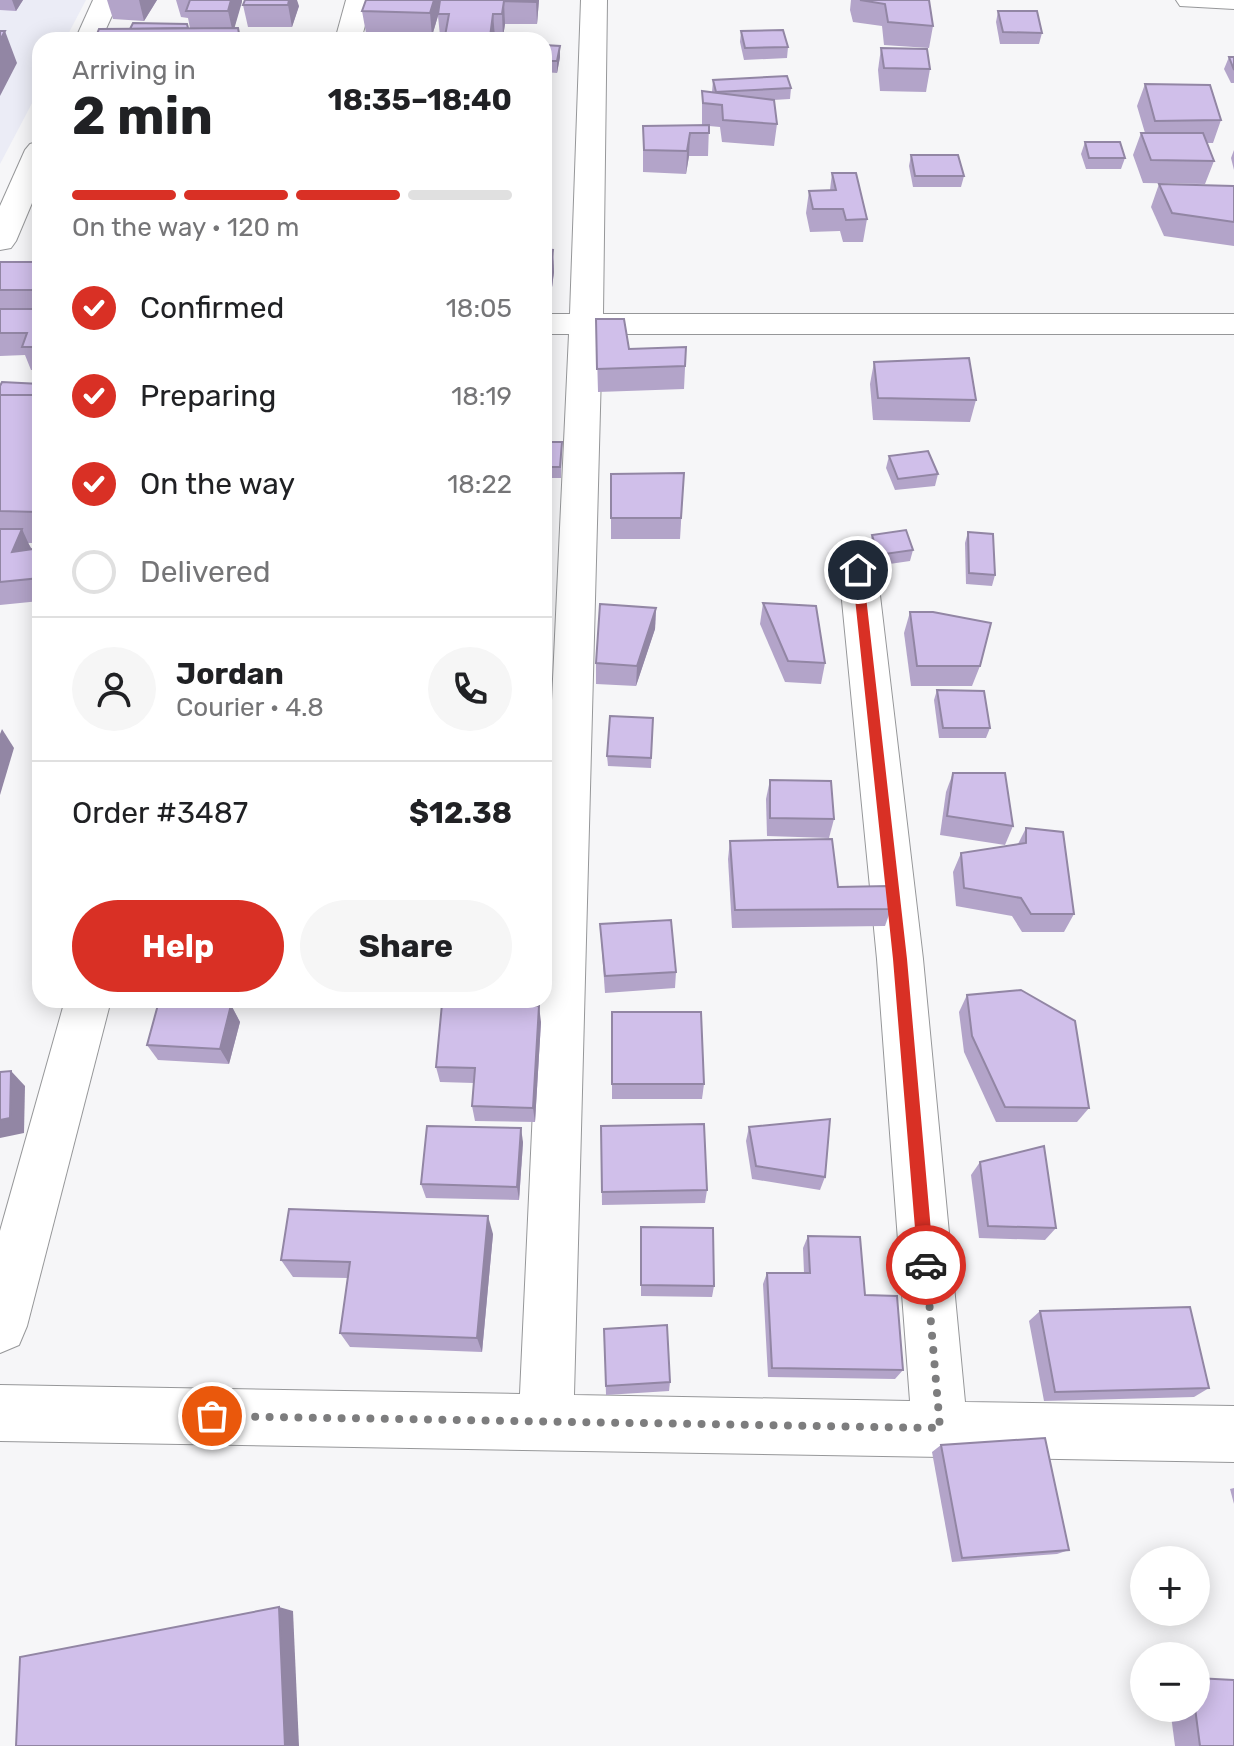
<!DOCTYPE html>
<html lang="en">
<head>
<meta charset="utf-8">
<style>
	body { margin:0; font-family:Rubik,sans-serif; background:#f6f6f6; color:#202124; height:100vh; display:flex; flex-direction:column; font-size:30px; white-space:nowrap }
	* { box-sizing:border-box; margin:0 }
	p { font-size:26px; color:#757577 }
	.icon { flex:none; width:44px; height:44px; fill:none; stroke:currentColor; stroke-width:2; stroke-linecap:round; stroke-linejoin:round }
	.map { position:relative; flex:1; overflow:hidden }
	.details { position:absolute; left:32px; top:32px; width:520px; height:976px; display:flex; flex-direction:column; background:#fff; border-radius:24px; box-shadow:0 4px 20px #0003 }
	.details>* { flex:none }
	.fabs { position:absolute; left:1130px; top:1546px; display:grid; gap:16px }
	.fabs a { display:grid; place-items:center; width:80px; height:80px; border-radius:50%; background:#fff; box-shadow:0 4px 20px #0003; font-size:40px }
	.pin { position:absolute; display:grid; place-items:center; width:68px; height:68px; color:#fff; margin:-34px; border:4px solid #fff; border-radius:50%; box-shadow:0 2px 8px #0007 }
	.courier { position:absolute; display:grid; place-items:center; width:80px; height:80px; margin:-40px; border:6px solid #d93025; border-radius:50%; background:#fff; color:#222; box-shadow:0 2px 10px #0007 }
	.overview em { font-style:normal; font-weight:700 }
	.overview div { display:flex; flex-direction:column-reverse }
	.overview { display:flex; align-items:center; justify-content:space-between; height:136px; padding:0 40px }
	h1 { font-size:52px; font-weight:700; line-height:60px }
	.bar { display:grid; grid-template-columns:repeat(4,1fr); gap:12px 8px; align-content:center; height:96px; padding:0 40px }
	.bar i { height:10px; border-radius:6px; background:#e0e0e0 }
	.bar .current { background:#d93025 }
	.bar p { grid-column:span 4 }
	.line { display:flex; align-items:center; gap:20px; padding:0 40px; border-top:2px solid #e0e0e0 }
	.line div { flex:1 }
	.round { display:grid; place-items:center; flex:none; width:84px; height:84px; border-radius:42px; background:#f6f6f6 }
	ol { padding:0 40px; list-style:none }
	li { display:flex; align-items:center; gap:24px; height:88px }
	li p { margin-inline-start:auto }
	li .icon { padding:8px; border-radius:50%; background:#d93025; color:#fff; stroke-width:4 }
	li:last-child { color:#757577 }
	li i { width:44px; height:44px; border:4px solid #e0e0e0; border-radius:50% }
	.action { display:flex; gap:16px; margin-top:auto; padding:16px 40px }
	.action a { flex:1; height:92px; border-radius:48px; background:#d93025; color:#fff; font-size:32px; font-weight:700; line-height:92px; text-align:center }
	.action a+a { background:#f6f6f6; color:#202124 }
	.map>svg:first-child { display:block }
</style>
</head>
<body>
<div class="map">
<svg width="1234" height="1746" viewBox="0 0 1234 1746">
	<rect width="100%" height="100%" fill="#f6f6f8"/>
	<!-- built -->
	<polygon fill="#ebecf6" points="0,0 86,0 65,40 40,40 40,88 0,164"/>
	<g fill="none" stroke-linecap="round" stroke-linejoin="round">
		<defs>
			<g id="minor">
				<polygon points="346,0 372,0 361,40 335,40"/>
				<polygon points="581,0 607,0 603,314 1234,314 1234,334 602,334 574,1395 910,1401 877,959 839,570 845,560 858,556 871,560 877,570 923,959 965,1402 1234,1406 1234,1462 0,1441 0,1385 520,1394 538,1000 544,1000 544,873 569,334 544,334 544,314 570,314"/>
				<polygon points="1176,0 1234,0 1234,9 1180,6"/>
				<polygon points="65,1000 111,1000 27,1326 19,1345 0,1353 0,1231"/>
			</g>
			<g id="major">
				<polygon points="93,0 119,0 101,40 75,40"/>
				<polygon points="40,141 40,184 16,241 11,248 0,250 0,206 25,150 30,144"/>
			</g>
		</defs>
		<!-- minor casing -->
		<use href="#minor" stroke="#969799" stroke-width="2"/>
		<!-- major casing -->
		<use href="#major" stroke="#969799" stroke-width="2"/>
		<!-- minor -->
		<use href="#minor" fill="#fff" fill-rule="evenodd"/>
		<!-- major -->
		<use href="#major" fill="#fff" fill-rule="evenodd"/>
	</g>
	<!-- wall -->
	<g fill="#b3a4c9">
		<polygon points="0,0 23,0 16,11 0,10"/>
		<polygon points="107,0 157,0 144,21 113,19"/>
		<polygon points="176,0 242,0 234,28 238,28 241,39 95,40 190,28 188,18 181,17"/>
		<polygon points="440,0 539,0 537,24 505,24 503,37 495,37 494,40 445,40 445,36 440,36 438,16 432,36 366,33 362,11 439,5"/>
		<polygon points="851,0 929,0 933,26 929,48 884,45 882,26 853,22 850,10"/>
		<polygon points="243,5 299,6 292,27 248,27"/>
		<polygon points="998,11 1042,33 1039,44 1000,44 996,22"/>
		<polygon points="741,31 788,47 787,58 744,60 740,42"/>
		<polygon points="544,45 560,46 560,57 557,73 544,72"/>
		<polygon points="881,48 930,69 926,92 880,91 878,70"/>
		<polygon points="1229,57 1234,57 1234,83 1231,83 1224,69"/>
		<polygon points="713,80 791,88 790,99 773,100 777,124 774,146 722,142 720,127 709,126 708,156 689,156 686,174 643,172 643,126 702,125 702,91 712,92"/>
		<polygon points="1145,84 1221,120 1213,143 1207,143 1214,161 1205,184 1143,183 1133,155 1141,133 1145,133 1137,106"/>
		<polygon points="1085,142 1125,158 1121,169 1086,169 1081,154"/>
		<polygon points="1234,150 1234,170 1231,158"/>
		<polygon points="911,155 964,176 961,187 913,187 909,166"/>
		<polygon points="832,173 867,219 863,242 843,242 840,231 810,232 806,213 809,191 830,190"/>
		<polygon points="1159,184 1234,186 1234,246 1164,236 1151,207"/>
		<polygon points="544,249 553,250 554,272 549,310 544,310"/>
		<polygon points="0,262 40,262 40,370 31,370 25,355 0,356"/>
		<polygon points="596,319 629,349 686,347 684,389 598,392"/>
		<polygon points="874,362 976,400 970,422 873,420 870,384"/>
		<polygon points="40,384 40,543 28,543 32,549 40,548 40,601 0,605 0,386"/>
		<polygon points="544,442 562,442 561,478 544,478"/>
		<polygon points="889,456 938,474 935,486 895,490 886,468"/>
		<polygon points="684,473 680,539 611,539 611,474"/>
		<polygon points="968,532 995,575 992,586 966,584 965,543"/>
		<polygon points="872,535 913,550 910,561 876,566 870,546"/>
		<polygon points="763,603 825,663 821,684 785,682 760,624"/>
		<polygon points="656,608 655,629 636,686 596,684 596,663"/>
		<polygon points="910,612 980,666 972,686 911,686 904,633"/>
		<polygon points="937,690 990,728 986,738 939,738 934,700"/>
		<polygon points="653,718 651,768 608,766 607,756"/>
		<polygon points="953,773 1013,826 1005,845 940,835 946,792"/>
		<polygon points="770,780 834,819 829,838 767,836 766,799"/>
		<polygon points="1026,828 1074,914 1064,932 1022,932 1012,916 956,906 953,872 961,853 1018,844"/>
		<polygon points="730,841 891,909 885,926 732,928 728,859"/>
		<polygon points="600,924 676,972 675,988 605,993"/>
		<polygon points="967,995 1089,1108 1077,1122 996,1122 964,1052 959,1012"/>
		<polygon points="251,1000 295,1000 294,1005 255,1008"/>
		<polygon points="429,1000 525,1000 525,1004 430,1004"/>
		<polygon points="231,1005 240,1022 229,1064 158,1060 147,1045"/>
		<polygon points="612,1012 704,1084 702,1099 612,1099"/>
		<polygon points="541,1022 535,1122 475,1121 472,1106 474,1083 440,1082 436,1067"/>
		<polygon points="601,1126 707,1190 705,1203 602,1205"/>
		<polygon points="749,1127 825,1177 820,1190 752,1179 746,1141"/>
		<polygon points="523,1142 519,1200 426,1198 421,1184"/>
		<polygon points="980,1162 1056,1228 1045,1240 979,1238 971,1175"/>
		<polygon points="641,1227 714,1286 712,1297 641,1296"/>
		<polygon points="493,1234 482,1352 350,1347 340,1333 348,1278 293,1277 281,1260"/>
		<polygon points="808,1236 865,1295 903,1370 895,1379 768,1377 763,1284 767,1273 804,1273 803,1248"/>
		<polygon points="1040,1311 1209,1388 1194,1397 1044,1401 1029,1321"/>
		<polygon points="604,1329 670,1382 669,1391 606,1395"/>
		<polygon points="941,1445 1069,1550 1057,1554 952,1562 932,1452"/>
		<polygon points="1234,1488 1234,1504 1230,1489"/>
		<polygon points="1170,1708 1196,1708 1234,1746 1175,1746"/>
	</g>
	<!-- shaded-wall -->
	<g fill="#9286a4">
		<polygon points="12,0 23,0 16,11"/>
		<polygon points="139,0 157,0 144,21"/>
		<polygon points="231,0 242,0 242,2 233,33 228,11"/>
		<polygon points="289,0 297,0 299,6 292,27 288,5"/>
		<polygon points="434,0 439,0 440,9 432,36 430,13"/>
		<polygon points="536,0 539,0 537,24"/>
		<polygon points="504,1 505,24 503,37 502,14"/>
		<polygon points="493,14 495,37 494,40 490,40"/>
		<polygon points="5,31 17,63 0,96 0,40"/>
		<polygon points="560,46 560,57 557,73 557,61"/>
		<polygon points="690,133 689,156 686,174 687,151"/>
		<polygon points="553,250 554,272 549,310 548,288"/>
		<polygon points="40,494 40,519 37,512"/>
		<polygon points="22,529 32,551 12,552"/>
		<polygon points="656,608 655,629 636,686 637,666"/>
		<polygon points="2,729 14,748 0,795 0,734"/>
		<polygon points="231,1005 240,1022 229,1064 220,1049"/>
		<polygon points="539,1006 541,1022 535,1122 533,1108"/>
		<polygon points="11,1071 25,1086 24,1133 0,1138 0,1120"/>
		<polygon points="521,1128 523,1142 519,1200 517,1187"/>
		<polygon points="488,1216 493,1234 482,1352 477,1338"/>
		<polygon points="279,1607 293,1611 299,1746 285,1746"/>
	</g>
	<!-- building -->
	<g fill="#d0bfea" stroke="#9286a4" stroke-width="2">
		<polygon points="190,0 231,0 228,11 186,11"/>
		<polygon points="245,0 289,0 288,5 243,5"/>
		<polygon points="366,0 434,0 430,13 362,11"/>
		<polygon points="440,0 536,0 536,2 504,1 502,14 493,14 490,37 445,36 449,14 438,14"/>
		<polygon points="860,0 929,0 933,26 888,22 885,4"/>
		<polygon points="998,11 1037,11 1042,33 1003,32"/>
		<polygon points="133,23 187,24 188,28 130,29"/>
		<polygon points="238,28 240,39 258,40 95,39 99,29"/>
		<polygon points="783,30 788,47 745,48 741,31"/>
		<polygon points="0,31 5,31 0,40"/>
		<polygon points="544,45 560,46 557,61 544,61"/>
		<polygon points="881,48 927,49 930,69 884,68"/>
		<polygon points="1229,57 1234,57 1234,70"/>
		<polygon points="787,76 791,88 716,92 713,80"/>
		<polygon points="1145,84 1210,85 1221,120 1155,121"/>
		<polygon points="702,91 774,100 777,124 723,120 722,105 703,103"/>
		<polygon points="709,125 709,133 690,133 687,151 644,150 643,126"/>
		<polygon points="1141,133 1203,133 1214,161 1151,160"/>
		<polygon points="1085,142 1120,142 1125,158 1089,158"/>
		<polygon points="911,155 958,155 964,176 915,176"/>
		<polygon points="832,173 856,173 867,219 846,220 843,209 813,209 809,191 836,190"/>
		<polygon points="1159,184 1234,186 1234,222 1172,213"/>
		<polygon points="544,249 553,250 548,288 544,287"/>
		<rect x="0" y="262" width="40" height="28"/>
		<polygon points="0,309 40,309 40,347 22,347 27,333 0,333"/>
		<polygon points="596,319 624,319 629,349 686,347 685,366 597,369"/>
		<polygon points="969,358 976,400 878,398 874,362"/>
		<polygon points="2,382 40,384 40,395 0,395 0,386"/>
		<polygon points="0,395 40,395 40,494 37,512 0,511"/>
		<polygon points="544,442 562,442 560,467 544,467"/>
		<polygon points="928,451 938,474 898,479 889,456"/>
		<polygon points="684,473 681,518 611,518 611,474"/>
		<polygon points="0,529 22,529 12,552 40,548 40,578 0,582"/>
		<polygon points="906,530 913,550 878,555 872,535"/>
		<polygon points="968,532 993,534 995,575 969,573"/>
		<polygon points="763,603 816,606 825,663 788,661"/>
		<polygon points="600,604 656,608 637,666 596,663"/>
		<polygon points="910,612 933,612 991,623 980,666 917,666"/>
		<polygon points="937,690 984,691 990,728 943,728"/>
		<polygon points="610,716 653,718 651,758 607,756"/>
		<polygon points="953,773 1005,773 1013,826 947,816"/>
		<polygon points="770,780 831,781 834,819 770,818"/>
		<polygon points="1026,828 1063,832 1074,914 1031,914 1021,898 964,888 961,853 1026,843"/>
		<polygon points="832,839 838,887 888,886 891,909 735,910 730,841"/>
		<polygon points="671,920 676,972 605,976 600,924"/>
		<polygon points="1021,990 1075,1021 1089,1108 1005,1107 972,1036 967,995"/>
		<polygon points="159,1001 231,1005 220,1049 147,1045"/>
		<polygon points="442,1004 539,1006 533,1108 472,1106 475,1068 436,1067"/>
		<polygon points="612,1012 701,1012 704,1084 612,1084"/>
		<polygon points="11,1071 10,1118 0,1120 0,1072"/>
		<polygon points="830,1119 825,1177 756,1166 749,1127"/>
		<polygon points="704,1124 707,1190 602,1192 601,1126"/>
		<polygon points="427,1126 521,1128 517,1187 421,1184"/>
		<polygon points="1044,1146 1056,1228 988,1226 980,1162"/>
		<polygon points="289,1209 488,1216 477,1338 340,1333 350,1262 281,1260"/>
		<polygon points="641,1227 713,1228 714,1286 641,1285"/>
		<polygon points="808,1236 860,1237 865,1295 897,1296 903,1370 772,1368 767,1273 810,1273"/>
		<polygon points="1190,1307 1209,1388 1055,1392 1040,1311"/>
		<polygon points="667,1325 670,1382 606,1386 604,1329"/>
		<polygon points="1045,1438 1069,1550 962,1558 941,1445"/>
		<polygon points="279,1607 285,1746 16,1746 20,1657"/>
		<polygon points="1196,1678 1234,1680 1234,1746 1200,1746 1195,1708"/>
	</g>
	<!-- route -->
	<polygon fill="#d93025" points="858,566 863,570 907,959 934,1265 926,1272 918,1265 893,959 852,570"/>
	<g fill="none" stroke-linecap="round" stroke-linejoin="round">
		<!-- done -->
		<polyline stroke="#7d7d7e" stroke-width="8" stroke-dasharray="0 14.4" points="212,1416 940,1428 926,1265"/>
	</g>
</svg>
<div class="fabs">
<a>+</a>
<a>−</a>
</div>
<div class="pin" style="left:212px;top:1416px;background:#ea580c"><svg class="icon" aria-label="bag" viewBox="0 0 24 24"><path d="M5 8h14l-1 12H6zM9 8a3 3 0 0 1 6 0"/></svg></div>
<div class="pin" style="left:858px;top:570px;background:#1f2937"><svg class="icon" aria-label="home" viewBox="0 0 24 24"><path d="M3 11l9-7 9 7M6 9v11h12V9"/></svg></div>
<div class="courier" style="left:926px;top:1265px"><svg class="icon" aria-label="car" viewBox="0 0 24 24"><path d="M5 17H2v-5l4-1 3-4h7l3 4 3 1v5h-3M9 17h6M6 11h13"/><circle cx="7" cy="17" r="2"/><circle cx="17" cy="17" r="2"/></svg></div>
<section class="details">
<div class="overview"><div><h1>2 min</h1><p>Arriving in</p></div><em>18:35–18:40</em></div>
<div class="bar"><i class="current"></i><i class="current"></i><i class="current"></i><i></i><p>On the way · 120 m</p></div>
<ol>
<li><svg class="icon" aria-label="check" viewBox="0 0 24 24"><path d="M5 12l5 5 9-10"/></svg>Confirmed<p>18:05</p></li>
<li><svg class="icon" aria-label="check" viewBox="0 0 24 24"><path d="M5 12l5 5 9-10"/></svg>Preparing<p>18:19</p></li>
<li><svg class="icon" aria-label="check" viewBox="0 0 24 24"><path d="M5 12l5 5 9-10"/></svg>On the way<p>18:22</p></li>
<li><i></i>Delivered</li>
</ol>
<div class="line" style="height:144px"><a class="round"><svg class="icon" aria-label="person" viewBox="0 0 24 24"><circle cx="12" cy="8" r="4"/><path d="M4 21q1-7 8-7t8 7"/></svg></a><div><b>Jordan</b><p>Courier · 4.8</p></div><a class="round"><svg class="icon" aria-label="phone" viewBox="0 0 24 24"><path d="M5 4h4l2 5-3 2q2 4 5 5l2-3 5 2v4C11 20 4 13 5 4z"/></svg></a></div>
<div class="line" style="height:104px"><div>Order #3487</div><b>$12.38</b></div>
<div class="action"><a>Help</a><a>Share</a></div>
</section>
</div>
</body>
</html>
